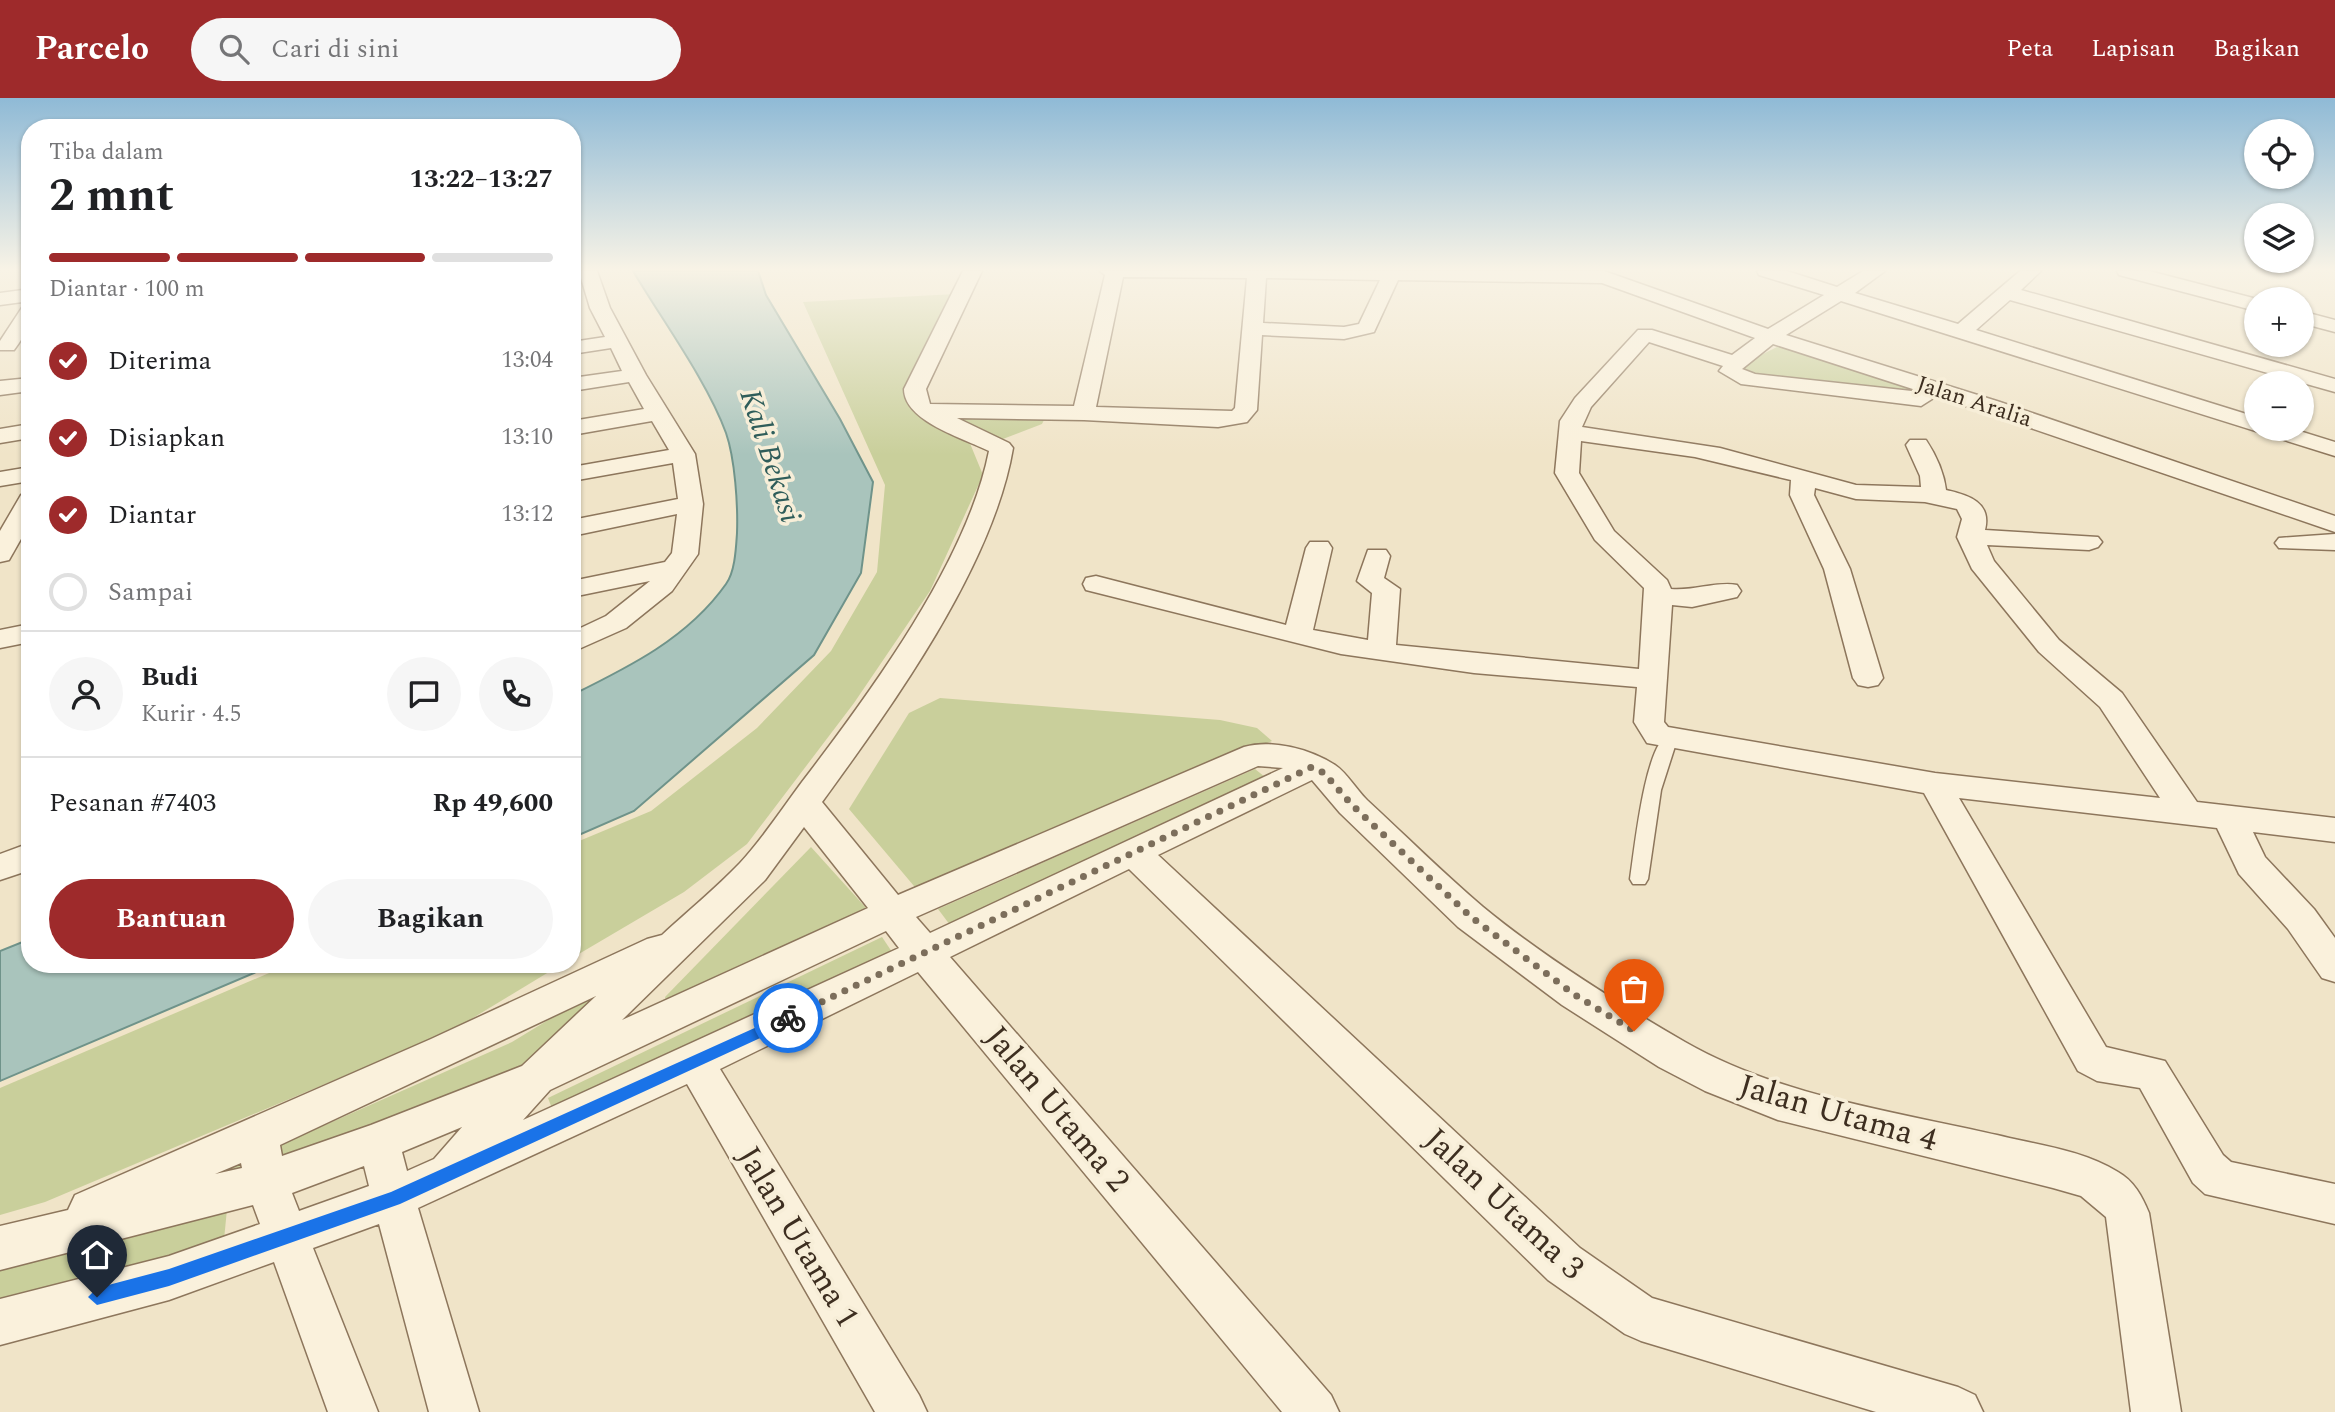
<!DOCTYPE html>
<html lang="id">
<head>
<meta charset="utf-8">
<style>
	body { margin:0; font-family:Spectral,serif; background:#f6f6f6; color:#202124; height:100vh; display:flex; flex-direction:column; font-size:26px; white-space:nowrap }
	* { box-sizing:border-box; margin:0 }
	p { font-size:23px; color:#757577 }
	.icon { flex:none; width:38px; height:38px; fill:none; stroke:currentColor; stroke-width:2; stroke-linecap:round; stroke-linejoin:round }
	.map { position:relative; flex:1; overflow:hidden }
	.sheet { position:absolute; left:21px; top:21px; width:560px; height:854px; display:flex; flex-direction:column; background:#fff; border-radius:28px; box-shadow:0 2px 5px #0004 }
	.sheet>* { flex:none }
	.tools { position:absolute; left:2244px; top:21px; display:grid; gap:14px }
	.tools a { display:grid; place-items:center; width:70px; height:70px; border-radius:50%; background:#fff; box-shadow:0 2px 5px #0004; font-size:35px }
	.pin { position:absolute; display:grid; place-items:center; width:60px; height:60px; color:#fff; margin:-72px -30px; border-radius:50% 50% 50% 0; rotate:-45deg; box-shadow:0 0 7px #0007 }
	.pin .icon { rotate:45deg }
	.courier { position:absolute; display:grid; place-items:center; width:70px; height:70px; margin:-35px; border:5px solid #1a73e8; border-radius:50%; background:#fff; color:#222; box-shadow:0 2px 9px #0007 }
	.head em { font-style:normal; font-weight:700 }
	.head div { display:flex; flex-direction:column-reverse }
	.head { display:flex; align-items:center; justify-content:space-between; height:119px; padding:0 28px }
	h1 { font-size:46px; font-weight:700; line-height:52px }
	.bar { display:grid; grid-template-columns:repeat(4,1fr); gap:10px 7px; align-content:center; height:84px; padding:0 28px }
	.bar i { height:9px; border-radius:5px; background:#e0e0e0 }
	.bar .selected { background:#9e2a2b }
	.bar p { grid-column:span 4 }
	.line { display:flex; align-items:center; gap:18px; padding:0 28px; border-top:2px solid #e0e0e0 }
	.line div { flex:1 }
	.round { display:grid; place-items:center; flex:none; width:74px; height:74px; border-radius:37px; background:#f6f6f6 }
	ol { padding:0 28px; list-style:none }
	li { display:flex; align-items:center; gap:21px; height:77px }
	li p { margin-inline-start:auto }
	li .icon { padding:7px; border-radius:50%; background:#9e2a2b; color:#fff; stroke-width:4 }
	li:last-child { color:#757577 }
	li i { width:38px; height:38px; border:4px solid #e0e0e0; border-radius:50% }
	.primary-button { display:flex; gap:14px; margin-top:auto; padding:14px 28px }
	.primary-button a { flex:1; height:80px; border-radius:42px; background:#9e2a2b; color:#fff; font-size:28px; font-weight:700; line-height:80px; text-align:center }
	.primary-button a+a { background:#f6f6f6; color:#202124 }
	header { display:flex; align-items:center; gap:42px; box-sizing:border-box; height:98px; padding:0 35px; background:#9e2a2b; color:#fff }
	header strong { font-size:33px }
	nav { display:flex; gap:38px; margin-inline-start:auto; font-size:24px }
	.search { width:490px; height:63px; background:#f6f6f6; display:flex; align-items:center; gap:18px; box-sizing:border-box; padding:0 24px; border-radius:38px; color:#757577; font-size:26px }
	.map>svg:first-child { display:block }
</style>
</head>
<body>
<header>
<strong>Parcelo</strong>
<div class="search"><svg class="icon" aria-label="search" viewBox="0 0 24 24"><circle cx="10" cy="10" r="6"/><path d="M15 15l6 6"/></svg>Cari di sini</div>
<nav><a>Peta</a><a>Lapisan</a><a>Bagikan</a></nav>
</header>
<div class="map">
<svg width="2335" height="1314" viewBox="0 0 2335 1314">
	<rect width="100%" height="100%" fill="#f0e4c8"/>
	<!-- green -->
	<g fill="#c9cf9b">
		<polygon points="956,196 911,294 969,343 983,377 930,493 854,605 747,746 684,794 572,860 572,746 651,713 757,630 831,553 877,474 885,387 803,204"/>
		<polygon points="1783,246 1956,301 1747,279 1739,268"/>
		<polygon points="951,318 1044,322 1042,326 995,344"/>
		<polygon points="940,600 1220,622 1257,630 1272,643 919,794 849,711 909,615"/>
		<polygon points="1255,671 1265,679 950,827 938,811"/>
		<polygon points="811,749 867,811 668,908 665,899"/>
		<polygon points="882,839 894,857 556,1021 548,1000"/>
		<polygon points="290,866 562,866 453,932 45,1104 0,1117 0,990"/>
		<polygon points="632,871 569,945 350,1054 183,1090 512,944"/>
		<polygon points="227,1111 224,1142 0,1204 0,1166"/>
	</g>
	<!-- water -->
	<g fill="#a9c4bc" stroke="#6f938a" stroke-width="2">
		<path d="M 633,173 L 758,173 L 766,197 L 840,321 L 873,384 L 861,475 L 814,557 L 634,713 L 572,740 L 572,597 C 629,569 688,540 726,486 C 735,474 736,450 737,435 C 738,407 735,361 726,335 C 707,283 662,222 633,173 Z"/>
		<polygon points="30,841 30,866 275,866 0,983 0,853"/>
	</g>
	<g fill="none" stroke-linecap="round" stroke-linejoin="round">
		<defs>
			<path id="lane" d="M 1669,637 L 1677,642 L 1661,692 L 1648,781 L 1645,786 L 1633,786 L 1630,781 C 1634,756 1645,643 1669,637 Z"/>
			<g id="street">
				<polygon points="579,173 597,173 610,210 646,277 695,356 703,406 698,456 672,493 626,530 572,554 572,534 606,518 650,483 572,499 572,483 665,464 672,455 677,416 572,438 572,422 678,401 673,365 572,383 572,369 669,352 652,323 572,337 572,323 644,311 629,284 572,293 572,280 622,273 611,250 572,256 572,244 605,239 590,210"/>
				<path d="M 963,173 L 982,173 L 926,291 L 930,306 L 1074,308 L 1105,177 L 1100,173 L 1604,173 L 1768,231 L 1824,197 L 1759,177 L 1757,173 L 1787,173 L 1837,189 L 1863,173 L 1885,173 L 1855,195 L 1958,226 L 2020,173 L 2041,173 L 2021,192 L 2335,281 L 2335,294 L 2010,202 L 1976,232 L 2256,319 L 2256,331 L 2293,331 L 2335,344 L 2335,358 L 1841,203 L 1786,237 L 2000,304 L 2335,418 L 2335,434 L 1984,314 L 1773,246 L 1742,271 L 1755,276 L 1921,294 L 1932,301 L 1921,308 L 1741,286 L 1719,273 L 1723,268 L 1649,244 L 1591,309 L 1582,329 L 1720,350 L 1856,387 L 1921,389 L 1920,378 L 1906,347 L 1910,342 L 1926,342 C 1936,357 1944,375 1946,392 C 1968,397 1992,404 1985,432 L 2098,439 L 2102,444 L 2098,449 L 2089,452 L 1987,447 L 1994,463 L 2059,542 L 2122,595 L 2197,704 L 2335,720 L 2335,744 L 2253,734 L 2265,759 L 2314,811 L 2335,840 L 2335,884 L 2322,880 L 2288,831 L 2239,776 L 2217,730 L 1959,700 L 2106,949 L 2165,963 L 2223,1057 L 2231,1064 L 2335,1086 L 2335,1126 L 2205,1096 L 2193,1085 L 2140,990 L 2097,983 L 2078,973 L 1924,695 L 1647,645 L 1634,624 L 1637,589 L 1474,575 L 1341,556 L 1086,492 L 1083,486 L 1086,480 L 1096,478 L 1286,527 L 1306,450 L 1310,444 L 1328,444 L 1332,450 L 1313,532 L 1368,542 L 1372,495 L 1357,483 L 1368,452 L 1386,452 L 1390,458 L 1384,480 L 1400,491 L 1396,547 L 1639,571 L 1644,490 L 1595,442 L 1555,375 L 1560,323 L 1575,300 L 1638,232 L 1652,232 L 1732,257 L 1755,240 L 1602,185 L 1398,182 L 1374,234 L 1344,241 L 1262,237 L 1257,312 L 1247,324 L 1218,329 L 1084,322 L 957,320 L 1009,345 L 1013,350 C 993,469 892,608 822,704 L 898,797 L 1244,649 C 1272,641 1310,651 1335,667 C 1347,675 1356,691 1367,702 C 1405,737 1443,775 1483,809 C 1545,860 1616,904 1685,944 C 1779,998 1892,1013 1997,1037 C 2037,1047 2083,1052 2118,1074 C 2134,1083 2142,1098 2149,1115 L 2181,1314 L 2131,1314 L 2106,1119 L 2081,1098 L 2053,1090 L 1778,1022 L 1705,993 L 1659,969 L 1562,907 L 1458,829 L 1340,715 L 1312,682 L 1158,757 L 1580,1150 L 1652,1200 L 1958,1289 L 1975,1297 L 1983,1314 L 1876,1314 L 1641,1243 L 1625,1236 L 1548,1182 L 1129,771 L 950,859 L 1331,1297 L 1339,1314 L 1282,1314 L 918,874 L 720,971 L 919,1297 L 927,1314 L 875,1314 L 687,986 L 418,1110 L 479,1314 L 429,1314 L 379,1126 L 313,1150 L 378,1314 L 328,1314 L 274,1164 L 169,1202 L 0,1247 L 0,1201 L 169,1158 L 260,1126 L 253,1107 L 0,1172 L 0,1128 L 68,1112 L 75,1097 L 431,941 L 647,841 L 662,837 C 688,813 716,790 740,765 C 763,740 782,711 802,684 C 870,595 967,464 989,353 C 963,340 904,323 904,291 ZM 1123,179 L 1247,180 L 1235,310 L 1232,313 L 1096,309 ZM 1266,180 L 1380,182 L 1359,226 L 1344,229 L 1263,225 ZM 1581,343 L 1695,359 L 1791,382 L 1790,397 L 1824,471 L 1853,580 L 1858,587 L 1868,589 L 1878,587 L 1883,580 L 1850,471 L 1814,397 L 1815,390 L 1856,401 L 1925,404 L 1957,411 L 1962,421 L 1957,439 L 1972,471 L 2039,554 L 2100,609 L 2160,700 L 1935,675 L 1668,629 L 1664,624 L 1672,507 L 1692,509 L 1737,499 L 1741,493 L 1737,487 C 1718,483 1694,493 1671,491 L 1667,482 L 1614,433 L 1579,375 ZM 1258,668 L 1283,670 L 930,835 L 916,819 ZM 804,729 L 868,810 L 622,922 L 765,782 ZM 886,833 L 899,850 L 523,1022 L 550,992 ZM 596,898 L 522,968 L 371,1027 L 282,1058 L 280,1047 ZM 462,1029 L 434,1061 L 407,1073 L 402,1054 ZM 241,1065 L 242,1070 L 215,1076 ZM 364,1068 L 369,1088 L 299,1113 L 292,1095 Z"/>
				<polygon points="2117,173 2149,173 2257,201 2256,213 2119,177"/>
				<polygon points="30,191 30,203 0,207 0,195"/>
				<path d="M 30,206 C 30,226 26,236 14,252 L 0,252 L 0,243 L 23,208 Z"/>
				<polygon points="2301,213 2335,222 2335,234 2301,225"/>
				<polygon points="30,280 30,293 0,297 0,283"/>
				<polygon points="30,326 30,340 0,345 0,331"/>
				<polygon points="30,369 30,383 0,388 0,374"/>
				<polygon points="30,395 30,425 9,462 0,464 0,433 21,397"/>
				<polygon points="2335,436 2335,452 2279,450 2275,445 2279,440"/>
				<polygon points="30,526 30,544 0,550 0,532"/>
				<polygon points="30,745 30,772 0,782 0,756"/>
			</g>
		</defs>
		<!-- lane casing -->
		<use href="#lane" stroke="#8d765c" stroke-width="3"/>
		<!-- street casing -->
		<use href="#street" stroke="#8d765c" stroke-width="3"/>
		<!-- lane -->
		<use href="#lane" fill="#faf1dc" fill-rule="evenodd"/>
		<!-- street -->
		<use href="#street" fill="#faf1dc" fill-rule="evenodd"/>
	</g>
	<!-- sky -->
	<linearGradient id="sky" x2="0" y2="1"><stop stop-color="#8fbad6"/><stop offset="0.48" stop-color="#f8f3e6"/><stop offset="1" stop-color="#f8f3e6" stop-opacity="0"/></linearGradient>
	<rect width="2335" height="357" fill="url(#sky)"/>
	<!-- route -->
	<polygon fill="#1a73e8" points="788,915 793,916 793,925 400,1106 169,1188 97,1207 88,1199 97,1190 169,1171 391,1094"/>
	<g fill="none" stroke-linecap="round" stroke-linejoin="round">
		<!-- done -->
		<polyline stroke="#7c6e5b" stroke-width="7" stroke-dasharray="0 12.6" points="788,920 1312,669 1324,675 1352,707 1471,819 1575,897 1634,933"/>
	</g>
	<g text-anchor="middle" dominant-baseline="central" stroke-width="7" stroke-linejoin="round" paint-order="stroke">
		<!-- far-street labels -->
		<g font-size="23" fill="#3d2e20" stroke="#f7eed8">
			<text transform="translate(1974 304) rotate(18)">Jalan Aralia</text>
		</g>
		<!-- water labels -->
		<g font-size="30" font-style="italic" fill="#2f5d5a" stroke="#f7eed8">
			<text transform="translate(770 358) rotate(72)">Kali Bekasi</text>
		</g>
		<!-- near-street labels -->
		<g font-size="33" fill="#3d2e20" stroke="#f7eed8">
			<text transform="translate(1057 1011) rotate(50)">Jalan Utama 2</text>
			<text transform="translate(1838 1015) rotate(16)">Jalan Utama 4</text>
			<text transform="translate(1504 1106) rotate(43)">Jalan Utama 3</text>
			<text transform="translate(798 1139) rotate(59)">Jalan Utama 1</text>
		</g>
	</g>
</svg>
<div class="tools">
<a><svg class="icon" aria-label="locate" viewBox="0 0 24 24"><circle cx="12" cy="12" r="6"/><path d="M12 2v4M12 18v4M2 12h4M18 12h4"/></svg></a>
<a><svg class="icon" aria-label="layers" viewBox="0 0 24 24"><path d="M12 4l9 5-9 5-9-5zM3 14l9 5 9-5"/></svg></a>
<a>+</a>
<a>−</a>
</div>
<div class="pin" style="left:1634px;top:933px;background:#ea580c"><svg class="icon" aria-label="bag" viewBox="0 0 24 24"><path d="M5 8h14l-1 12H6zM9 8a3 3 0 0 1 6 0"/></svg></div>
<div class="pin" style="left:97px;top:1199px;background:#1f2937"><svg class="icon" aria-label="home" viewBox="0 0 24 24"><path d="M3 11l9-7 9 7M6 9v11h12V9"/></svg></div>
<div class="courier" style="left:788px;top:920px"><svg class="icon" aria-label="bike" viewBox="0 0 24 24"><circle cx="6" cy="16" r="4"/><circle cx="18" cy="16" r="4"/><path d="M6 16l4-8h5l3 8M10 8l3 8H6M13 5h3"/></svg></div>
<section class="sheet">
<div class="head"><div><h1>2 mnt</h1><p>Tiba dalam</p></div><em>13:22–13:27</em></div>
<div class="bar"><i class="selected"></i><i class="selected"></i><i class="selected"></i><i></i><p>Diantar · 100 m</p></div>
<ol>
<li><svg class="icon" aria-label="check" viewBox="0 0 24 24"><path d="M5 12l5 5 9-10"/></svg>Diterima<p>13:04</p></li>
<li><svg class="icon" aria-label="check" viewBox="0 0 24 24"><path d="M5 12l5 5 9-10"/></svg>Disiapkan<p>13:10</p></li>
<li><svg class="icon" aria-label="check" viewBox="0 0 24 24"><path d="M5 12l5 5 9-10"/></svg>Diantar<p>13:12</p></li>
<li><i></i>Sampai</li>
</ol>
<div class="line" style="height:126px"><a class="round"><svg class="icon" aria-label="person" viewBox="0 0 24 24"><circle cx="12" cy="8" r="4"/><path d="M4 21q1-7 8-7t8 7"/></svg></a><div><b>Budi</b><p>Kurir · 4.5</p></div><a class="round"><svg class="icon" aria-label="chat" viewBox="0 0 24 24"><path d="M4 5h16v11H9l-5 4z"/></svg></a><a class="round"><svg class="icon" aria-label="phone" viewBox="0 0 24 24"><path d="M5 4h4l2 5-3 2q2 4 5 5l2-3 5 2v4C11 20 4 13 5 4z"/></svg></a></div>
<div class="line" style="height:91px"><div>Pesanan #7403</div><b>Rp 49,600</b></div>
<div class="primary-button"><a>Bantuan</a><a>Bagikan</a></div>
</section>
</div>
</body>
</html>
